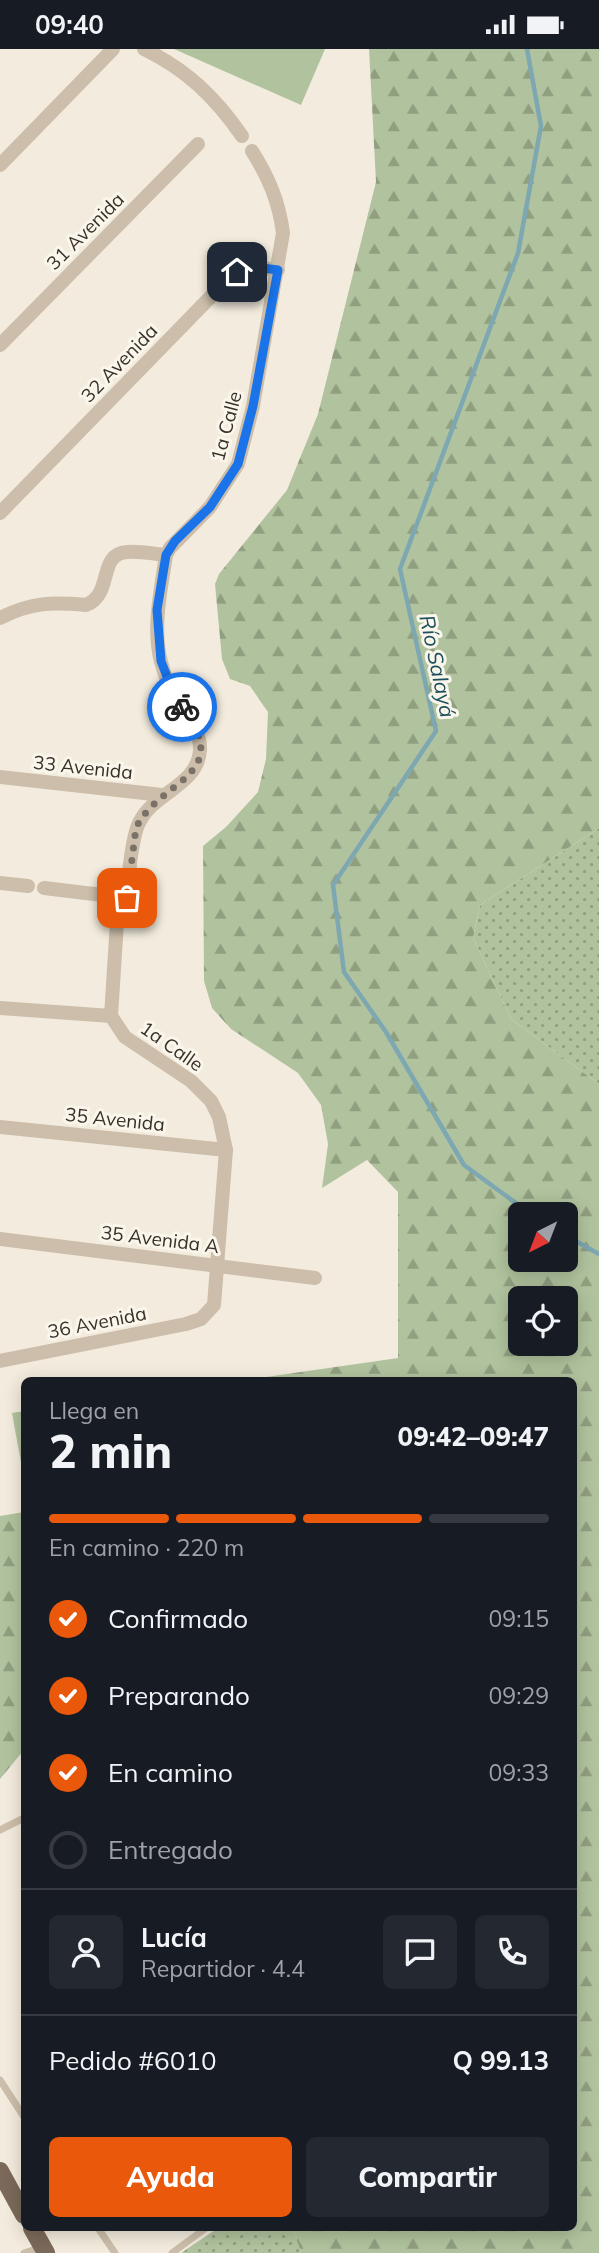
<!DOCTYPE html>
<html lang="es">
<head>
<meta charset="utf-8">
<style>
	body { margin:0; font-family:Mulish,sans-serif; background:#242831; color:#f1f3f6; height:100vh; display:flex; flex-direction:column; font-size:26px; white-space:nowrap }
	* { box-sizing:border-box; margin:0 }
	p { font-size:23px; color:#9ea1a6 }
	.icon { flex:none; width:38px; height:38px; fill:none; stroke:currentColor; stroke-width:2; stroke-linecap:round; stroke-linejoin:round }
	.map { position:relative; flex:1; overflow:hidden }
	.panel { position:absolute; left:21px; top:1328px; width:556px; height:854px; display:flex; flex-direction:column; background:#171b24; border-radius:10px; box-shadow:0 4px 18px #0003 }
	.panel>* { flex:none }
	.needle { width:46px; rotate:222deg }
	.buttons { position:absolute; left:508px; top:1153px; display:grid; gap:14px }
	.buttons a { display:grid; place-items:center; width:70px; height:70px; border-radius:10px; background:#171b24; box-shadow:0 4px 18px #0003; font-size:35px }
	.pin { position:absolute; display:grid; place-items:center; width:60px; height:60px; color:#fff; margin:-30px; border-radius:14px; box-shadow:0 4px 10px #0006 }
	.courier { position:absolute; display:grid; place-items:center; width:70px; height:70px; margin:-35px; border:5px solid #1a73e8; border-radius:50%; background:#fff; color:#222; box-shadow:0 2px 9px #0007 }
	.headline em { font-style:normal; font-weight:800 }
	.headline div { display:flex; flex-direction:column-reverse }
	.headline { display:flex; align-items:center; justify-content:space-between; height:119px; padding:0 28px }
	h1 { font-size:46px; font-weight:800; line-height:52px }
	.bar { display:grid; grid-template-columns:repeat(4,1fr); gap:10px 7px; align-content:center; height:84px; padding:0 28px }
	.bar i { height:9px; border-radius:5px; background:#363941 }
	.bar .selected { background:#ea580c }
	.bar p { grid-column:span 4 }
	.line { display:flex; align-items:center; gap:18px; padding:0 28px; border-top:2px solid #363941 }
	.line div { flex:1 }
	.round { display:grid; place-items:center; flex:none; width:74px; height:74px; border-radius:10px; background:#242831 }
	ol { padding:0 28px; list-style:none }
	li { display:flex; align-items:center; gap:21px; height:77px }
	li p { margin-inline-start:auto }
	li .icon { padding:7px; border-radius:50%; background:#ea580c; color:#fff; stroke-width:4 }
	li:last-child { color:#9ea1a6 }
	li i { width:38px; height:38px; border:4px solid #363941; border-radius:50% }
	.primary-button { display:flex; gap:14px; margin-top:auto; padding:14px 28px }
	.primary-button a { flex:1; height:80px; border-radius:10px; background:#ea580c; color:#fff; font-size:28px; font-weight:800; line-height:80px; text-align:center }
	.primary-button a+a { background:#242831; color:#f1f3f6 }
	.status { display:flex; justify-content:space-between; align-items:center; height:49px; padding:0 35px; background:#171b24; direction:ltr }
	.status svg { height:19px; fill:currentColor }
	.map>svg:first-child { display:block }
</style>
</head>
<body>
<div class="status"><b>09:40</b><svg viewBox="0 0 49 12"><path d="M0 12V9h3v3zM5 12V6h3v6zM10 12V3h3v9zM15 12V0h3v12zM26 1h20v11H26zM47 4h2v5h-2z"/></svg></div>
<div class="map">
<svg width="599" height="2204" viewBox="0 0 599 2204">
	<defs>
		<pattern id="grass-dots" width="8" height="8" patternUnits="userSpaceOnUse" patternTransform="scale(1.75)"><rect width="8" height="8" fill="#b1c39e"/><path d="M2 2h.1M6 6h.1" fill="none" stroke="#919f81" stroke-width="1.8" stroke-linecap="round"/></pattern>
		<pattern id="forest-firs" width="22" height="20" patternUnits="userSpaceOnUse" patternTransform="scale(1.75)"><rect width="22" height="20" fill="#b1c39e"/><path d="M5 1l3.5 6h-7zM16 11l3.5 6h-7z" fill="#919f81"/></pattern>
	</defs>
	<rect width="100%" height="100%" fill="#f3ecde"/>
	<!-- grass -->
	<g fill="url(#grass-dots)">
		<polygon points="599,779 599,1035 511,970 473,889 480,856"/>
		<polygon points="218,2179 293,2179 301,2204 181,2204"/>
	</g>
	<!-- forest -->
	<g fill="url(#forest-firs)" fill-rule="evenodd">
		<path d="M 369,0 L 599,0 L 599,779 L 480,856 L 473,889 L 511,970 L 599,1035 L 599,2204 L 301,2204 L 293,2179 L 574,2179 L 574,1332 L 238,1332 L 398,1309 L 398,1143 L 367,1111 L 322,1139 L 328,1095 L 321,1056 L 298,1024 L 231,980 L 212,959 L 204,932 L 203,797 L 226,778 L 258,743 L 266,710 L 268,663 L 250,637 L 230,630 L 222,610 L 215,535 L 219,525 L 287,441 L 318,365 L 376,133 ZM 520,1166 L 565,1166 L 565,1211 L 520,1211 ZM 520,1250 L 565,1250 L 565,1295 L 520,1295 Z"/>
		<polygon points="24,1362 24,1430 12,1364"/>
		<polygon points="24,1463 24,1701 0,1730 0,1467"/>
	</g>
	<!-- pitch -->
	<polygon fill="#b1c39e" points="174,0 325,0 301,56"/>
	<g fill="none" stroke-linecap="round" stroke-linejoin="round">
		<!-- stream -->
		<g stroke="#7da7b1" stroke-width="4.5">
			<polyline points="527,0 541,77 518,204 400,520 436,682 333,836 344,923 386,983 464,1116 532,1166"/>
			<polyline points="565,1186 599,1205"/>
		</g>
		<!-- service -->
		<g stroke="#ccbeaa" stroke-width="7">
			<polyline points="0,1781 24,1769"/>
			<polyline points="0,2031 24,2068"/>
			<polyline points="98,2179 115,2204"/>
			<polyline points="24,2204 42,2198"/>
			<polyline points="172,2204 206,2179"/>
		</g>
		<!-- minor -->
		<g stroke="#ccbeaa" stroke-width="14">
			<path d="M 144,0 C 187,21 215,48 242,87"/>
			<polyline points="0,116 113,0"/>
			<polyline points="0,296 198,95"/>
			<polyline points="0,464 229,229 254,218 278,221"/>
			<path d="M 0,569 C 32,553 51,553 86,556 C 114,545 97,505 127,503 C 140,502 154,505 166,506"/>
			<polyline points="0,728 162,746"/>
			<polyline points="0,834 28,837"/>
			<polyline points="44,839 127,849"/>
			<path d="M 126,862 C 127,842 131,787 140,772 C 155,743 198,736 200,701 C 201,680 184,664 175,648 C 169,638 164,624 161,613 C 152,578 161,541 166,506 L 170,499 L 210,458 L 238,415 L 253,357 L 283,184 C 279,153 269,129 252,102"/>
			<polyline points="0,959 111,967"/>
			<polyline points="0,1078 226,1101"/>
			<polyline points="0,1190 315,1229"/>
			<polyline points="0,1312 186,1275 201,1270 214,1256 226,1101 219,1068 211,1052 191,1032 125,988 111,967 117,873"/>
		</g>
		<!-- primary -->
		<g stroke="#7b6a5a" stroke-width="18">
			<polyline points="0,2122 24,2166"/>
			<polyline points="32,2179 46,2204"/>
		</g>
	</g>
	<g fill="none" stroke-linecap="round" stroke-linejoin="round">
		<!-- done -->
		<path stroke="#7a7268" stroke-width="7" stroke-dasharray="0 12.6" d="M 127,849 L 136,779 C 159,730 236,728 182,658"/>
		<!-- route -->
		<polyline stroke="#1a73e8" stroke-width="9" points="182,658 174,646 161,612 157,561 166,506 175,492 210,458 238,415 253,357 278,221 254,218 237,223"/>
	</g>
	<g text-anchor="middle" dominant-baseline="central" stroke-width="6" stroke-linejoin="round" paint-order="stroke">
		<!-- street labels -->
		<g font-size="19" fill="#393129" stroke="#faf6eb">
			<text transform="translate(85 182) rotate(-45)">31 Avenida</text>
			<text transform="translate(119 314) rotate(-46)">32 Avenida</text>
			<text transform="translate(226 377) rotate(-75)">1a Calle</text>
			<text transform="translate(83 718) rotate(6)">33 Avenida</text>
			<text transform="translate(172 997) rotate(35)">1a Calle</text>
			<text transform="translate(115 1070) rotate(6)">35 Avenida</text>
			<text transform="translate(160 1190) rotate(7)">35 Avenida A</text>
			<text transform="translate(97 1273) rotate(-11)">36 Avenida</text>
		</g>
		<!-- water labels -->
		<g font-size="21" font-style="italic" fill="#1e4f5c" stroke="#faf6eb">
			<text transform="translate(438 617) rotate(78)">Río Salayá</text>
		</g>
	</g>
</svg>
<div class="buttons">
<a><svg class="needle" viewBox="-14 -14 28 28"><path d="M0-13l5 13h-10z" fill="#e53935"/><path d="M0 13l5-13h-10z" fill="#9ea1a6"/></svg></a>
<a><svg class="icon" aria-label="locate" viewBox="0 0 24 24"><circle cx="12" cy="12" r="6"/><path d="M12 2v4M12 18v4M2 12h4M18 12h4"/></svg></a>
</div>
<div class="pin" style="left:127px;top:849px;background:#ea580c"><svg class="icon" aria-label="bag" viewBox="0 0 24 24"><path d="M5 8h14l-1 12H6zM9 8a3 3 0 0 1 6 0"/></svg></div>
<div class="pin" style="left:237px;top:223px;background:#1f2937"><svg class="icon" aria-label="home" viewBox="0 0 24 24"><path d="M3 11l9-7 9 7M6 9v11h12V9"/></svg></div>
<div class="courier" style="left:182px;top:658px"><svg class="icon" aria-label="bike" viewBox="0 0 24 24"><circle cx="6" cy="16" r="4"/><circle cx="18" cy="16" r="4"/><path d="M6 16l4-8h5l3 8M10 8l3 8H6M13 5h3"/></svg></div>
<section class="panel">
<div class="headline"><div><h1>2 min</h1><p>Llega en</p></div><em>09:42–09:47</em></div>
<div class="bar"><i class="selected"></i><i class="selected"></i><i class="selected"></i><i></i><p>En camino · 220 m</p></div>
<ol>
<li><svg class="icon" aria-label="check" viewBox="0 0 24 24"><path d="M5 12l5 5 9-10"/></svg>Confirmado<p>09:15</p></li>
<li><svg class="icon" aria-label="check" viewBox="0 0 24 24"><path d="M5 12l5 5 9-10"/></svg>Preparando<p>09:29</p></li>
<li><svg class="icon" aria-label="check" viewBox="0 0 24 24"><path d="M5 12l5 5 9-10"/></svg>En camino<p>09:33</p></li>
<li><i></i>Entregado</li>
</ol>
<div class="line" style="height:126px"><a class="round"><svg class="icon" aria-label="person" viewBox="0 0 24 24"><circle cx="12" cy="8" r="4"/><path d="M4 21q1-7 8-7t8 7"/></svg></a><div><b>Lucía</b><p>Repartidor · 4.4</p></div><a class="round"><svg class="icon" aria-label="chat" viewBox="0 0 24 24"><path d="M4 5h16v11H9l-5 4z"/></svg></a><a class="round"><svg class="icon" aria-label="phone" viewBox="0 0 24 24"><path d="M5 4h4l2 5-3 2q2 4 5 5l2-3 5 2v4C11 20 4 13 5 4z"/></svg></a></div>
<div class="line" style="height:91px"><div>Pedido #6010</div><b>Q 99.13</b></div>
<div class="primary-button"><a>Ayuda</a><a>Compartir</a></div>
</section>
</div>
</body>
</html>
